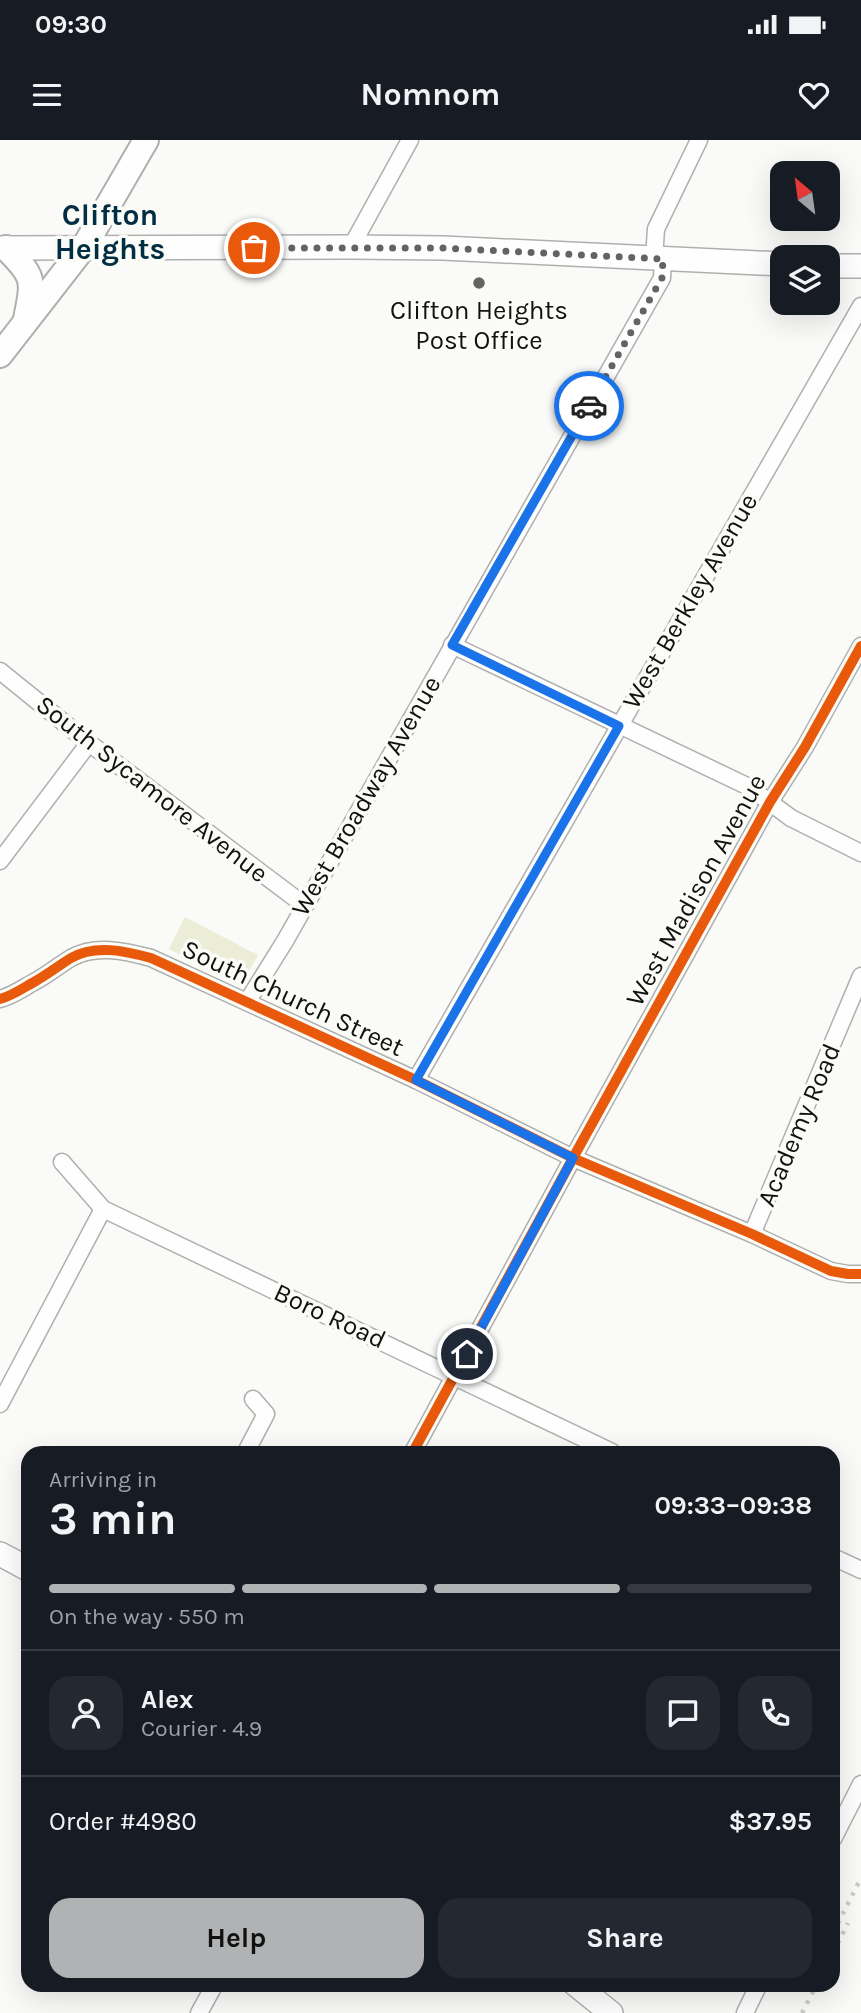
<!DOCTYPE html>
<html lang="en">
<head>
<meta charset="utf-8">
<style>
	body { margin:0; font-family:Karla,sans-serif; background:#242831; color:#f1f3f6; height:100vh; display:flex; flex-direction:column; font-size:26px; white-space:nowrap }
	* { box-sizing:border-box; margin:0 }
	p { font-size:23px; color:#9ea1a6 }
	.icon { flex:none; width:38px; height:38px; fill:none; stroke:currentColor; stroke-width:2; stroke-linecap:round; stroke-linejoin:round }
	.map { position:relative; flex:1; overflow:hidden }
	.side { position:absolute; left:21px; top:1306px; width:819px; height:546px; display:flex; flex-direction:column; background:#171b24; border-radius:21px; box-shadow:0 7px 28px #0002 }
	.side>* { flex:none }
	.needle { width:46px; rotate:331deg }
	.tools { position:absolute; left:770px; top:21px; display:grid; gap:14px }
	.tools a { display:grid; place-items:center; width:70px; height:70px; border-radius:14px; background:#171b24; box-shadow:0 7px 28px #0002; font-size:35px }
	.pin { position:absolute; display:grid; place-items:center; width:60px; height:60px; color:#fff; margin:-30px; border:4px solid #fff; border-radius:50%; box-shadow:0 2px 7px #0007 }
	.courier { position:absolute; display:grid; place-items:center; width:70px; height:70px; margin:-35px; border:5px solid #1a73e8; border-radius:50%; background:#fff; color:#222; box-shadow:0 2px 9px #0007 }
	.summary em { font-style:normal; font-weight:700 }
	.summary div { display:flex; flex-direction:column-reverse }
	.summary { display:flex; align-items:center; justify-content:space-between; height:119px; padding:0 28px }
	h1 { font-size:46px; font-weight:700; line-height:52px }
	.bar { display:grid; grid-template-columns:repeat(4,1fr); gap:10px 7px; align-content:center; height:84px; padding:0 28px }
	.bar i { height:9px; border-radius:5px; background:#363941 }
	.bar .active { background:#b1b2b3 }
	.bar p { grid-column:span 4 }
	.line { display:flex; align-items:center; gap:18px; padding:0 28px; border-top:2px solid #363941 }
	.line div { flex:1 }
	.round { display:grid; place-items:center; flex:none; width:74px; height:74px; border-radius:21px; background:#242831 }
	.primary-button { display:flex; gap:14px; margin-top:auto; padding:14px 28px }
	.primary-button a { flex:1; height:80px; border-radius:21px; background:#b1b2b3; color:#111; font-size:28px; font-weight:700; line-height:80px; text-align:center }
	.primary-button a+a { background:#242831; color:#f1f3f6 }
	.status { display:flex; justify-content:space-between; align-items:center; height:49px; padding:0 35px; background:#171b24; direction:ltr }
	.status svg { height:19px; fill:currentColor }
	header { display:flex; justify-content:space-between; align-items:center; height:91px; padding:0 28px; background:#171b24; font-size:32px; font-weight:700 }
	.map>svg:first-child { display:block }
</style>
</head>
<body>
<div class="status"><b>09:30</b><svg viewBox="0 0 49 12"><path d="M0 12V9h3v3zM5 12V6h3v6zM10 12V3h3v9zM15 12V0h3v12zM26 1h20v11H26zM47 4h2v5h-2z"/></svg></div>
<header><svg class="icon" aria-label="menu" viewBox="0 0 24 24"><path d="M4 6h16M4 12h16M4 18h16"/></svg>Nomnom<svg class="icon" aria-label="heart" viewBox="0 0 24 24"><path d="M12 20l-8-8c-3-5 5-10 8-4 3-6 11-1 8 4z"/></svg></header>
<div class="map">
<svg width="861" height="1873" viewBox="0 0 861 1873">
	<rect width="100%" height="100%" fill="#fafbf8"/>
	<!-- green -->
	<polygon fill="#ebedd7" points="185,777 258,815 243,842 237,844 169,809"/>
	<g fill="none" stroke-linecap="round" stroke-linejoin="round">
		<defs>
			<g id="minor">
				<polyline points="351,107 410,0"/>
				<polyline points="654,119 656,89 699,0"/>
				<polyline points="452,505 749,647 791,678 861,713"/>
				<polyline points="0,531 89,603 304,765"/>
				<polyline points="0,721 89,603"/>
				<path d="M 0,859 C 12,856 23,848 34,842 C 47,835 58,826 71,818 C 95,804 125,811 151,818 L 416,940 L 573,1018 L 752,1094 L 831,1131 L 848,1134 L 861,1134"/>
				<polyline points="247,862 285,801 662,138 663,119"/>
				<polyline points="416,940 861,166"/>
				<polyline points="62,1022 103,1069 612,1312"/>
				<polyline points="752,1094 861,836"/>
				<polyline points="0,1264 103,1069"/>
				<polyline points="246,1312 266,1274 253,1259"/>
				<polyline points="413,1312 573,1018 770,662 805,607 861,506"/>
				<polyline points="833,1417 861,1430"/>
				<polyline points="833,1699 861,1644"/>
				<polyline points="199,1873 215,1844"/>
				<polyline points="745,1873 759,1844"/>
			</g>
			<g id="secondary">
				<polyline points="0,108 351,107 443,108 782,124"/>
				<polyline points="828,126 861,126"/>
				<polyline points="0,1414 28,1429"/>
				<polyline points="575,1844 611,1873"/>
			</g>
			<g id="primary">
				<path d="M 6,108 C 35,138 34,139 26,179"/>
				<polyline points="0,215 84,107 146,0"/>
			</g>
		</defs>
		<!-- minor casing -->
		<use href="#minor" stroke="#afb0ae" stroke-width="19"/>
		<!-- secondary casing -->
		<use href="#secondary" stroke="#afb0ae" stroke-width="26"/>
		<!-- primary casing -->
		<use href="#primary" stroke="#afb0ae" stroke-width="28"/>
		<!-- minor -->
		<use href="#minor" stroke="#fefefe" stroke-width="16"/>
		<!-- secondary -->
		<use href="#secondary" stroke="#fefefe" stroke-width="23"/>
		<!-- primary -->
		<use href="#primary" stroke="#fefefe" stroke-width="24"/>
		<!-- rail -->
		<g stroke="#ccc" stroke-width="4.5" stroke-dasharray="3.5 7" stroke-linecap="butt">
			<polyline points="833,1793 861,1738"/>
			<polyline points="833,1813 848,1783"/>
			<polyline points="802,1873 817,1844"/>
		</g>
		<defs>
			<g id="cycleway">
				<path d="M 0,859 C 12,856 23,848 34,842 C 47,835 58,826 71,818 C 95,804 125,811 151,818 L 416,940 L 573,1018 L 752,1094 L 831,1131 L 848,1134 L 861,1134"/>
				<polyline points="413,1312 573,1018 770,662 805,607 861,506"/>
			</g>
		</defs>
		<!-- cycleway casing -->
		<use href="#cycleway" stroke="#fbfcf7" stroke-width="15"/>
		<!-- cycleway -->
		<use href="#cycleway" stroke="#e8590c" stroke-width="10"/>
	</g>
	<g fill="none" stroke-linecap="round" stroke-linejoin="round">
		<!-- done -->
		<polyline stroke="#636361" stroke-width="7" stroke-dasharray="0 12.6" points="254,108 443,108 663,119 662,138 589,266"/>
		<!-- route -->
		<polyline stroke="#1a73e8" stroke-width="9" points="467,1214 573,1018 416,940 619,586 452,505 589,266"/>
	</g>
	<!-- markers -->
	<circle fill="#636361" stroke="#fbfcf7" stroke-width="2.5" cx="479" cy="143" r="7"/>
	<g text-anchor="middle" dominant-baseline="central" stroke-width="7" stroke-linejoin="round" paint-order="stroke">
		<!-- poi labels -->
		<g font-size="26" fill="#111110" stroke="#fbfcf7">
			<text x="479" y="170">Clifton Heights<tspan x="479" dy="30">Post Office</tspan></text>
		</g>
		<!-- street labels -->
		<g font-size="26" fill="#111110" stroke="#fbfcf7">
			<text transform="translate(690 461) rotate(-60)">West Berkley Avenue</text>
			<text transform="translate(152 649) rotate(38)">South Sycamore Avenue</text>
			<text transform="translate(366 656) rotate(-60)">West Broadway Avenue</text>
			<text transform="translate(696 750) rotate(-61)">West Madison Avenue</text>
			<text transform="translate(293 858) rotate(25)">South Church Street</text>
			<text transform="translate(799 985) rotate(-67)">Academy Road</text>
			<text transform="translate(330 1176) rotate(25)">Boro Road</text>
		</g>
		<!-- quarter labels -->
		<g font-size="30" font-weight="bold" fill="#022e44" stroke="#fbfcf7">
			<text x="110" y="75">Clifton<tspan x="110" dy="34">Heights</tspan></text>
		</g>
	</g>
</svg>
<div class="tools">
<a><svg class="needle" viewBox="-14 -14 28 28"><path d="M0-13l5 13h-10z" fill="#e53935"/><path d="M0 13l5-13h-10z" fill="#9ea1a6"/></svg></a>
<a><svg class="icon" aria-label="layers" viewBox="0 0 24 24"><path d="M12 4l9 5-9 5-9-5zM3 14l9 5 9-5"/></svg></a>
</div>
<div class="pin" style="left:254px;top:108px;background:#ea580c"><svg class="icon" aria-label="bag" viewBox="0 0 24 24"><path d="M5 8h14l-1 12H6zM9 8a3 3 0 0 1 6 0"/></svg></div>
<div class="pin" style="left:467px;top:1214px;background:#1f2937"><svg class="icon" aria-label="home" viewBox="0 0 24 24"><path d="M3 11l9-7 9 7M6 9v11h12V9"/></svg></div>
<div class="courier" style="left:589px;top:266px"><svg class="icon" aria-label="car" viewBox="0 0 24 24"><path d="M5 17H2v-5l4-1 3-4h7l3 4 3 1v5h-3M9 17h6M6 11h13"/><circle cx="7" cy="17" r="2"/><circle cx="17" cy="17" r="2"/></svg></div>
<section class="side">
<div class="summary"><div><h1>3 min</h1><p>Arriving in</p></div><em>09:33–09:38</em></div>
<div class="bar"><i class="active"></i><i class="active"></i><i class="active"></i><i></i><p>On the way · 550 m</p></div>
<div class="line" style="height:126px"><a class="round"><svg class="icon" aria-label="person" viewBox="0 0 24 24"><circle cx="12" cy="8" r="4"/><path d="M4 21q1-7 8-7t8 7"/></svg></a><div><b>Alex</b><p>Courier · 4.9</p></div><a class="round"><svg class="icon" aria-label="chat" viewBox="0 0 24 24"><path d="M4 5h16v11H9l-5 4z"/></svg></a><a class="round"><svg class="icon" aria-label="phone" viewBox="0 0 24 24"><path d="M5 4h4l2 5-3 2q2 4 5 5l2-3 5 2v4C11 20 4 13 5 4z"/></svg></a></div>
<div class="line" style="height:91px"><div>Order #4980</div><b>$37.95</b></div>
<div class="primary-button"><a>Help</a><a>Share</a></div>
</section>
</div>
</body>
</html>
